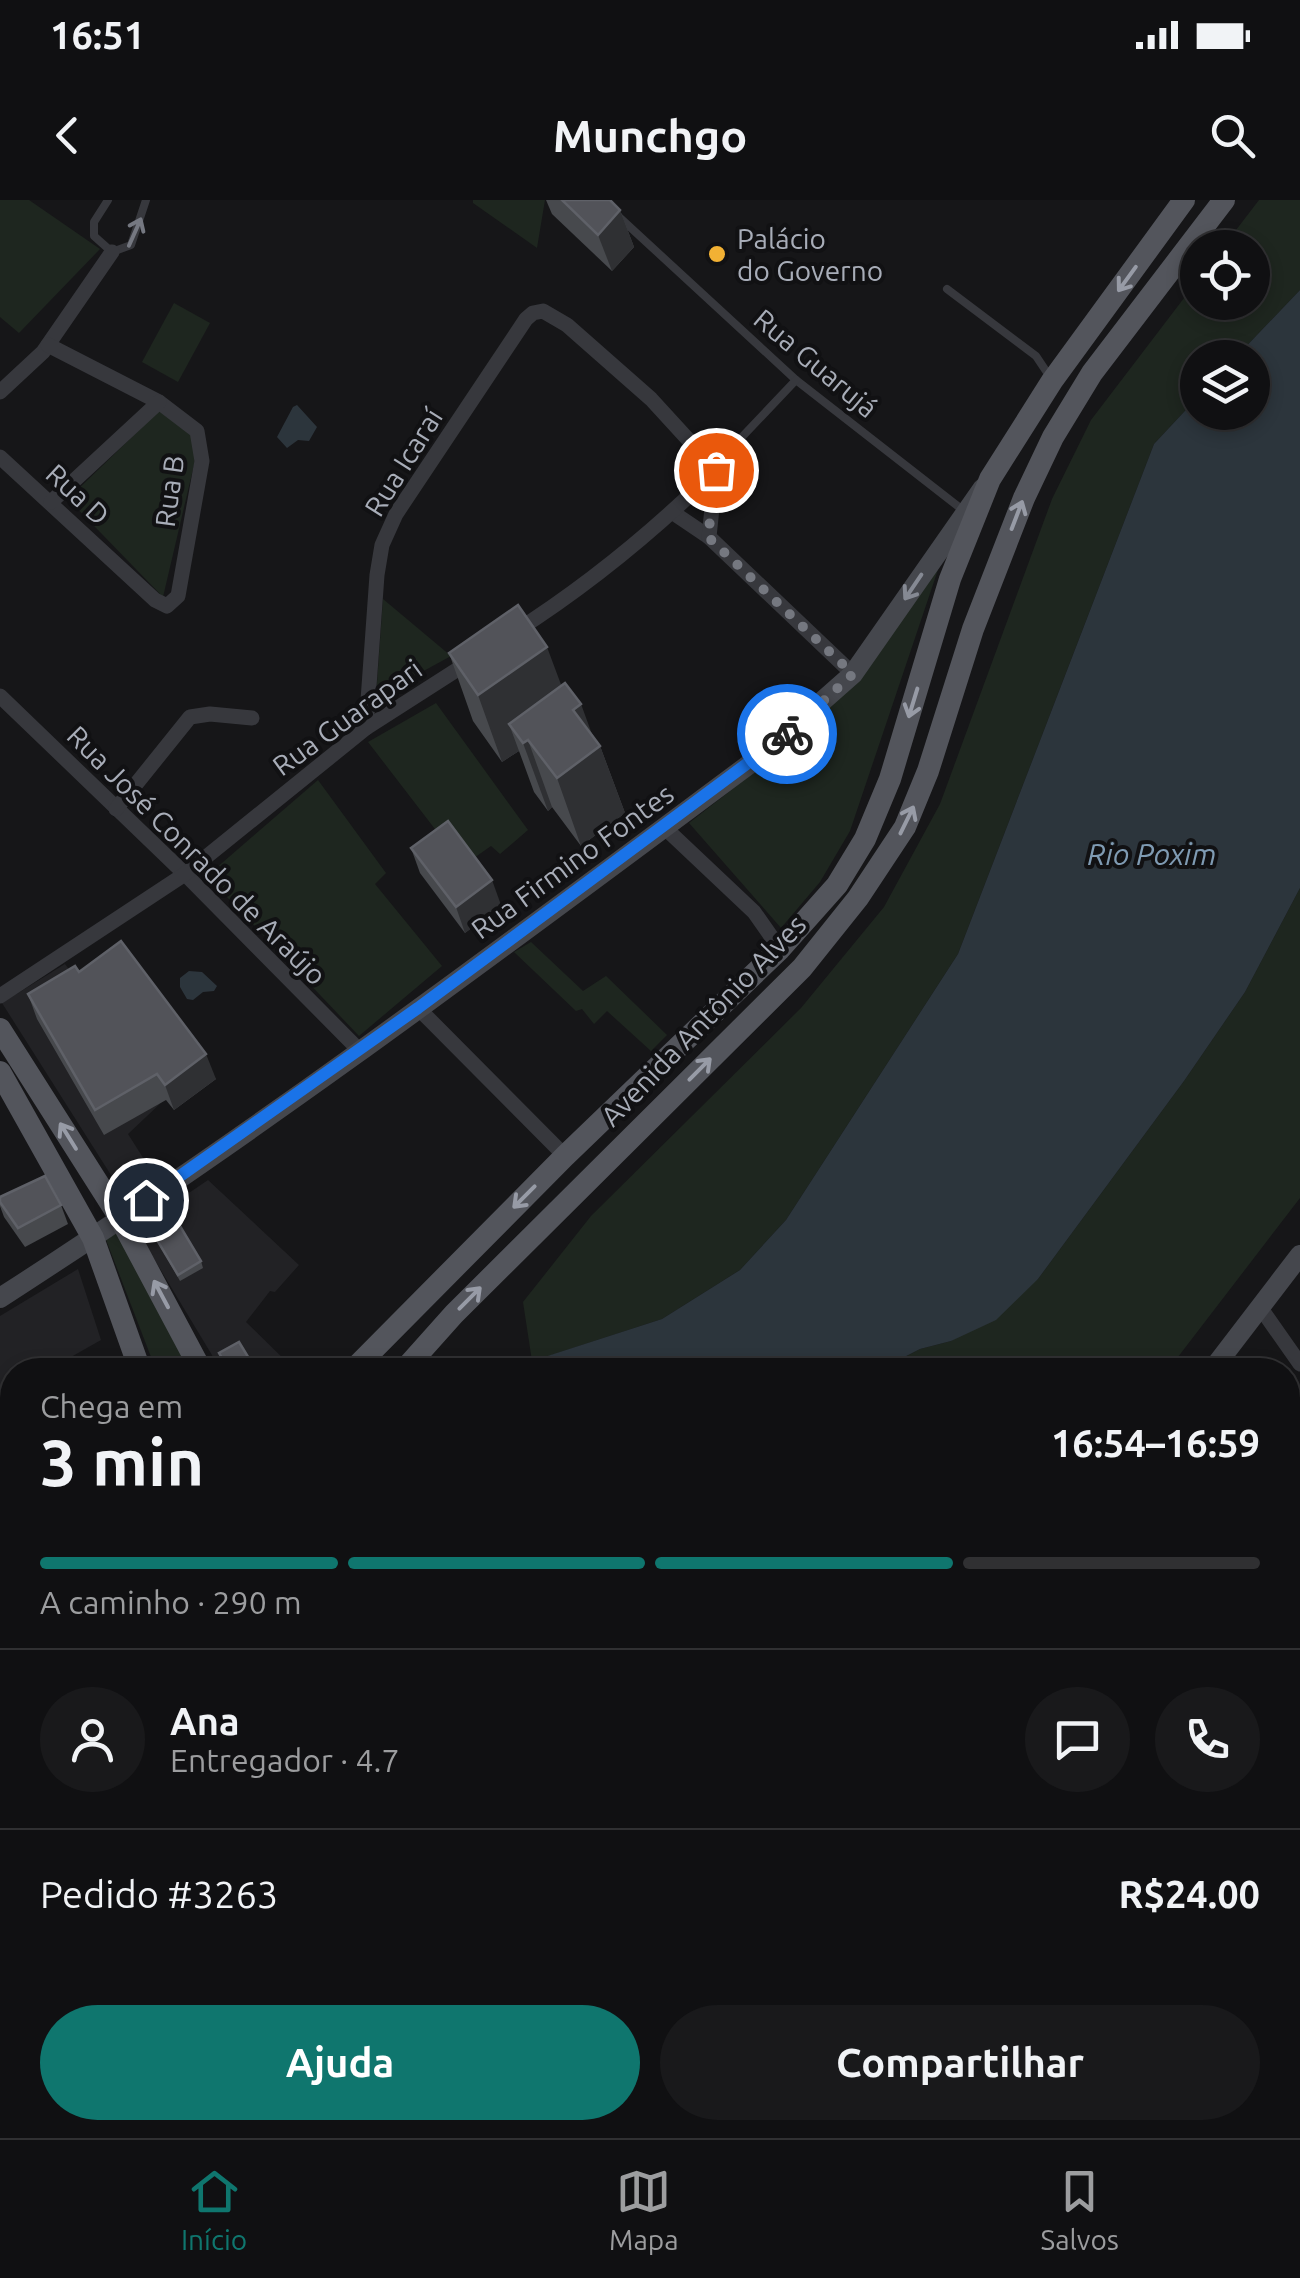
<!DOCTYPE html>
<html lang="pt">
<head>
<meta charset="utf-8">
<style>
	body { margin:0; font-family:Ubuntu,sans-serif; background:#19191b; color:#f1f3f6; height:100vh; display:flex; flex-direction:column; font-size:38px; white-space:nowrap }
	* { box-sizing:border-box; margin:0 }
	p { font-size:32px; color:#9c9d9f }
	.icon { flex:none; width:55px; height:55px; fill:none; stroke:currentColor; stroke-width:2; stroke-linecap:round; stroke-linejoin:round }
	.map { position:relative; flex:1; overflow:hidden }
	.drawer { position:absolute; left:0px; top:1158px; width:1300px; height:782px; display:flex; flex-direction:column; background:#101012; border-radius:40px 40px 0 0; box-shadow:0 5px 15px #0003,0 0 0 2px #303032 }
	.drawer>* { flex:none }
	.controls { position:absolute; left:1180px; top:30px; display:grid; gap:20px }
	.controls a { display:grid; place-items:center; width:90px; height:90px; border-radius:50%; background:#101012; box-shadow:0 5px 15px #0003,0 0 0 2px #303032; font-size:50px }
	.pin { position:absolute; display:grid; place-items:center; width:85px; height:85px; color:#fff; margin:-42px; border:5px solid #fff; border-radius:50%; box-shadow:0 2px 10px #0007 }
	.courier { position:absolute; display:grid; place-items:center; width:100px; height:100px; margin:-50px; border:8px solid #1a73e8; border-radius:50%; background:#fff; color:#222; box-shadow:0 2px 12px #0007 }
	.summary em { font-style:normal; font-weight:700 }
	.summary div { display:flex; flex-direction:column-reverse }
	.summary { display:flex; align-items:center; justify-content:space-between; height:170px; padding:0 40px }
	h1 { font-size:65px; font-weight:700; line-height:75px }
	.bar { display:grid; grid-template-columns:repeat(4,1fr); gap:15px 10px; align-content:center; height:120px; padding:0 40px }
	.bar i { height:12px; border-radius:8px; background:#303032 }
	.bar .selected { background:#0f766e }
	.bar p { grid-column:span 4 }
	.line { display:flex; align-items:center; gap:25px; padding:0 40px; border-top:2px solid #303032 }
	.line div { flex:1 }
	.round { display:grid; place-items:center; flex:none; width:105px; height:105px; border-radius:52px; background:#19191b }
	.primary-button { display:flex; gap:20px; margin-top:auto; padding:20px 40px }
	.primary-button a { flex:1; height:115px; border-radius:60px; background:#0f766e; color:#fff; font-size:40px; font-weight:700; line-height:115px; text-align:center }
	.primary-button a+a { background:#19191b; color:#f1f3f6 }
	.status { display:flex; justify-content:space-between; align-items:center; height:70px; padding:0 50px; background:#101012; direction:ltr }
	.status svg { height:28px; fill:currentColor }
	header { display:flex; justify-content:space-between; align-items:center; height:130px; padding:0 40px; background:#101012; font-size:45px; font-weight:700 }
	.dock { display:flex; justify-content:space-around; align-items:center; height:140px; border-top:2px solid #303032; background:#101012; font-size:28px; color:#9c9d9f }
	.dock a { display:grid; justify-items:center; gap:5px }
	.dock .selected { color:#0f766e }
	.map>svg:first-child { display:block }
</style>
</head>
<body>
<div class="status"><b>16:51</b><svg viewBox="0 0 49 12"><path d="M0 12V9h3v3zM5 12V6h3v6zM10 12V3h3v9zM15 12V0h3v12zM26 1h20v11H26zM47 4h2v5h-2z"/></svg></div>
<header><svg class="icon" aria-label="back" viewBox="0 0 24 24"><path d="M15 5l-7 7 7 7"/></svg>Munchgo<svg class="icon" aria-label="search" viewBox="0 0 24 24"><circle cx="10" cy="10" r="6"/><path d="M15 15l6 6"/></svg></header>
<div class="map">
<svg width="1300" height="1938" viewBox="0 0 1300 1938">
	<rect width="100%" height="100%" fill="#161618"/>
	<!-- built -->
	<g fill="#222225">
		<polygon points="65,764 165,899 128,934 154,975 123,994 2,803"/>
		<polygon points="208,980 299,1065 275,1092 270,1091 246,1122 295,1170 221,1170 136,1029"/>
		<polygon points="78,1069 101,1140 48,1170 12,1170 12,1190 0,1197 0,1116"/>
	</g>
	<!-- green -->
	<g fill="#1e261f">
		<polygon points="0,0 29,0 100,49 19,133 0,117"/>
		<polygon points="473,0 545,0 537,48 473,3"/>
		<polygon points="1259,0 1300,0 1300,90 1236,157 1198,158 1197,198 1154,244 958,754 786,1020 740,1070 662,1119 533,1161 530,1170 524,1170 532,1161 523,1102 591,1016 801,808 884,707 940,604 1052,299 1091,220 1197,81 1198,102 1252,102 1252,48 1223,47"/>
		<polygon points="174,103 210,123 178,182 142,162"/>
		<polygon points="163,207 201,235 163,397 68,299"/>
		<polygon points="947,343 850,631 820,682 781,728 689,623 794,541 874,452"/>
		<polygon points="383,399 451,456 376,497"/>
		<polygon points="436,503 528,630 500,654 491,646 474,658 448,646 368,542"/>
		<polygon points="318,580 386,673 375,684 442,766 359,836 207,676"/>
		<polygon points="1300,688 1300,998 1168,1170 879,1170 920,1149 951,1141 1038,1079 1184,881 1245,792"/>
		<polygon points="531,742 583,791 606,776 667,835 651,851 607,811 594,824 582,809 576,811 514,752"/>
		<polygon points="116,1029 190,1170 156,1170 105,1037"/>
		<polygon points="12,1841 12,1928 409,1928 389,1938 0,1938 0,1863"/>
	</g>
	<!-- water -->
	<g fill="#2c353c">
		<polygon points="1300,90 1300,688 1245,792 1184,881 1038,1079 996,1120 951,1141 920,1149 879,1170 530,1170 532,1161 662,1119 740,1070 786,1020 958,754 1154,244 1197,198 1198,212 1252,212 1252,158 1236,157"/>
		<polygon points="297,205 317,227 309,241 298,240 287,248 277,237 293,207"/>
		<polygon points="189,771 202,772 217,786 214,791 203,792 193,800 187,799 180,787 180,778"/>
	</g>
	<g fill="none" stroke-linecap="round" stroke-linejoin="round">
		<!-- lane -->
		<g stroke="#37383d" stroke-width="8">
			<polyline points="108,0 94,22 94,36 112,52 131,45 146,0"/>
			<polyline points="618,16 796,180 964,311"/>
			<polyline points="947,89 1036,156 1050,177"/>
			<polyline points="716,270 741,238 796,180"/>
		</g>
		<!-- street -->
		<g stroke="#37383d" stroke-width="15">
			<polyline points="0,192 43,152 112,52"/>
			<polyline points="0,257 155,400 167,406 178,396 202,261 197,231 159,202 48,145"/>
			<polyline points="51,302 159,202"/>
			<polyline points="672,312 709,337"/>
			<path d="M 513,433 C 587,386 654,331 716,270"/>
			<polyline points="0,496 185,674 359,850"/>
			<polyline points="366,528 377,375 382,345 396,314 526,119 533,113 543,111 567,125 651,199 716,270 709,337 853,474"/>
			<polyline points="116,609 190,517 210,514 252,518"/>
			<polyline points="664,627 754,712 780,749"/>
			<polyline points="0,796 185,674 366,528 469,462"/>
			<polyline points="418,808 565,956"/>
			<polyline points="1260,1107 1300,1164"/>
			<polyline points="0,1670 12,1680"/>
			<polyline points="1288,1710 1300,1700"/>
			<polyline points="1288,1908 1300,1926"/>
			<polyline points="579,1928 582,1938"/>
			<polyline points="748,1928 756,1938"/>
			<polyline points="971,1938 986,1928"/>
		</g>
		<!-- secondary -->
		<g stroke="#45474d" stroke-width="20">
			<path d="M 0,1098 C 261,930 510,742 759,557 L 853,474 L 983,288"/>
			<polyline points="1212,1170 1300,1055"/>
			<polyline points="480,1938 501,1928"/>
		</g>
		<!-- primary -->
		<g stroke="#53555c" stroke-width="22">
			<polyline points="0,829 120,1018 201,1170"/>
			<polyline points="0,872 93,1038 140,1170"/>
			<polyline points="353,1170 565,956 780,749 837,685 865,639 890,579 950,379 990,279 1052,181 1184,0"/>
			<polyline points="404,1170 454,1114 802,768 858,698 905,627 928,571 973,429 1024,298 1053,237 1092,173 1224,0"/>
			<polyline points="0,1721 12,1699"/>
			<polyline points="0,1792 12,1771"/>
		</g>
	</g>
	<!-- wall -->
	<g fill="#47494d">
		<polygon points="546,0 610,0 620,10 634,47 612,71 552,14"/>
		<polygon points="449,453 561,486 600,546 625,613 581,646 552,607 548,611 534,592 519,551 502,562 473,521"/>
		<polygon points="411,648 501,705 465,733 420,673"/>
		<polygon points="79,772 216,879 174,910 166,900 104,935 37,819 28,794"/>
		<polygon points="0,997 61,1005 68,1024 25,1047 4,1017 0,1006"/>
		<polygon points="151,1030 201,1061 203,1068 180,1081"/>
	</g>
	<!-- shaded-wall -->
	<g fill="#2f3033">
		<polygon points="620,10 634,47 612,71 598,35"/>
		<polygon points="547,447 572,514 528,540 552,607 548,611 523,543 509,524 519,551 502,562 478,495"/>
		<polygon points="581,504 597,548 600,546 625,613 581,646 557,578 573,510"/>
		<polygon points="492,680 501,705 465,733 456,707"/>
		<polygon points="206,854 216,879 174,910 165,885"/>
	</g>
	<!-- building -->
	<g fill="#525359" stroke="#5f6168" stroke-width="2.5">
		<polygon points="562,0 610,0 620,10 598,35"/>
		<polygon points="518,405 547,447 478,495 449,453"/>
		<polygon points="565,483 581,504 573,510 600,546 557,578 528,540 523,543 509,524"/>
		<polygon points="448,621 492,680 456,707 411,648"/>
		<polygon points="121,741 206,854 165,885 157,874 95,910 28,794 75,766 79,772"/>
		<polygon points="45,976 61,1005 18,1028 0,1002 0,997"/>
		<polygon points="174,1016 201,1061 178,1075 151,1030"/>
		<polygon points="239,1142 256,1170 229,1170 219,1153"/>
		<polygon points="281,1161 287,1170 266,1170"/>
	</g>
	<!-- one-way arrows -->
	<defs><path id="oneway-shaft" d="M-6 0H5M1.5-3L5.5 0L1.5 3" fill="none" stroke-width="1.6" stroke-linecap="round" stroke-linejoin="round" transform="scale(2.5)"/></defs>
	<use stroke="#757881" href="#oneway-shaft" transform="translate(135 32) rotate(-66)"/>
	<g stroke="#979ba6">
		<use href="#oneway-shaft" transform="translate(1127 79) rotate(126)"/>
		<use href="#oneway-shaft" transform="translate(1017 315) rotate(-69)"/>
		<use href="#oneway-shaft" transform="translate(913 503) rotate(107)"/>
		<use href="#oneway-shaft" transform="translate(907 620) rotate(-64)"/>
		<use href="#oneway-shaft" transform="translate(700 869) rotate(-45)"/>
		<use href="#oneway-shaft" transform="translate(68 936) rotate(-122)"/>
		<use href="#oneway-shaft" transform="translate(524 997) rotate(135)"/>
		<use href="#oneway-shaft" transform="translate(161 1094) rotate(-118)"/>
		<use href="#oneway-shaft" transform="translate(470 1098) rotate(-45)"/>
	</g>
	<use stroke="#858993" href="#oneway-shaft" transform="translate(913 387) rotate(124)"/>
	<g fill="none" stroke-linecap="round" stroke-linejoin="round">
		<!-- done -->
		<polyline stroke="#757880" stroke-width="10" stroke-dasharray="0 18" points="716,270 708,337 853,474 787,534"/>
		<!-- route -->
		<polyline stroke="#1a73e8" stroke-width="12" points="146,1000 418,808 787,534"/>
	</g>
	<!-- markers -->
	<circle fill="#f2b134" stroke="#111113" stroke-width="4" cx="717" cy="54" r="10"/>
	<g text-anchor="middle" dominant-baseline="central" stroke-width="8" stroke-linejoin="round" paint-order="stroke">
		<!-- poi labels -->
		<g font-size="28" fill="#a8adb8" stroke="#111113" text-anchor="start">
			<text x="737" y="38">Palácio<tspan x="737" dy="32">do Governo</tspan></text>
		</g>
		<!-- street labels -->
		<g font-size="28" fill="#a8adb8" stroke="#111113">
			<text transform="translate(816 163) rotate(40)">Rua Guarujá</text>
			<text transform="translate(403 262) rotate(-58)">Rua Icaraí</text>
			<text transform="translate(169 291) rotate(-82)">Rua B</text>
			<text transform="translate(78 294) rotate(43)">Rua D</text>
			<text transform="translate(347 517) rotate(-36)">Rua Guarapari</text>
			<text transform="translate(197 655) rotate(45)">Rua José Conrado de Araújo</text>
			<text transform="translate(572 661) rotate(-36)">Rua Firmino Fontes</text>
			<text transform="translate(703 820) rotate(-46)">Avenida Antônio Alves</text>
		</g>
		<!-- water labels -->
		<g font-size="30" font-style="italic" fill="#7f9bb3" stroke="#111113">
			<text x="1152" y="654">Rio Poxim</text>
		</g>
	</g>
</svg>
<div class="controls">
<a><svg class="icon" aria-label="locate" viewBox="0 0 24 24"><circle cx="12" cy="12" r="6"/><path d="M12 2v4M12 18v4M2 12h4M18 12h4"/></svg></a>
<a><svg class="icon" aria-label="layers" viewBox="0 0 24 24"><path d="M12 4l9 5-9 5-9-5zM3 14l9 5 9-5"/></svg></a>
</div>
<div class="pin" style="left:716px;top:270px;background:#ea580c"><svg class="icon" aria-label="bag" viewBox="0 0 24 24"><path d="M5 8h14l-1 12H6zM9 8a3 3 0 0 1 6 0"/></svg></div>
<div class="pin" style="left:146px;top:1000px;background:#1f2937"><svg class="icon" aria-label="home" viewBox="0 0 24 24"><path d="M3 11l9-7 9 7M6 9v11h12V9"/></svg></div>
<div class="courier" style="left:787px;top:534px"><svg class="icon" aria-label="bike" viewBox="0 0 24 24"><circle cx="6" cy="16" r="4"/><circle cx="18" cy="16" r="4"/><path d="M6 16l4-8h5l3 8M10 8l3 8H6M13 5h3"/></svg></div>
<section class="drawer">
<div class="summary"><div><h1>3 min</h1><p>Chega em</p></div><em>16:54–16:59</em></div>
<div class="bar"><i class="selected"></i><i class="selected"></i><i class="selected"></i><i></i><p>A caminho · 290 m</p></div>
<div class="line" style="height:180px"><a class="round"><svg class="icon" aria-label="person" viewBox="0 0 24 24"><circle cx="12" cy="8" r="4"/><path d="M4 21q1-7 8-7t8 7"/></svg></a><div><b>Ana</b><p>Entregador · 4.7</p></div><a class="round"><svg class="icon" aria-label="chat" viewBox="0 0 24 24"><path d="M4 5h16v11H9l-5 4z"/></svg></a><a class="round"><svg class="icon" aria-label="phone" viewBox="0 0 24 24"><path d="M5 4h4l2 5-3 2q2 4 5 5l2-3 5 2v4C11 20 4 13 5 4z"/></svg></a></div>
<div class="line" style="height:130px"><div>Pedido #3263</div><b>R$24.00</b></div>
<div class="primary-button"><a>Ajuda</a><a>Compartilhar</a></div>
</section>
</div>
<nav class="dock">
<a class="selected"><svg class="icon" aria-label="home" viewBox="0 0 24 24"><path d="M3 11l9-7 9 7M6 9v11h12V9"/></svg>Início</a>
<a><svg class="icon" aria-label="map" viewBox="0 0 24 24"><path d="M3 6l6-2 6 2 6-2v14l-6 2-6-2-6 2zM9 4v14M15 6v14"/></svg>Mapa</a>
<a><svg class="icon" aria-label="saved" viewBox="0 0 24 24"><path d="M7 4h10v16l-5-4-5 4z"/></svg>Salvos</a>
</nav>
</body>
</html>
